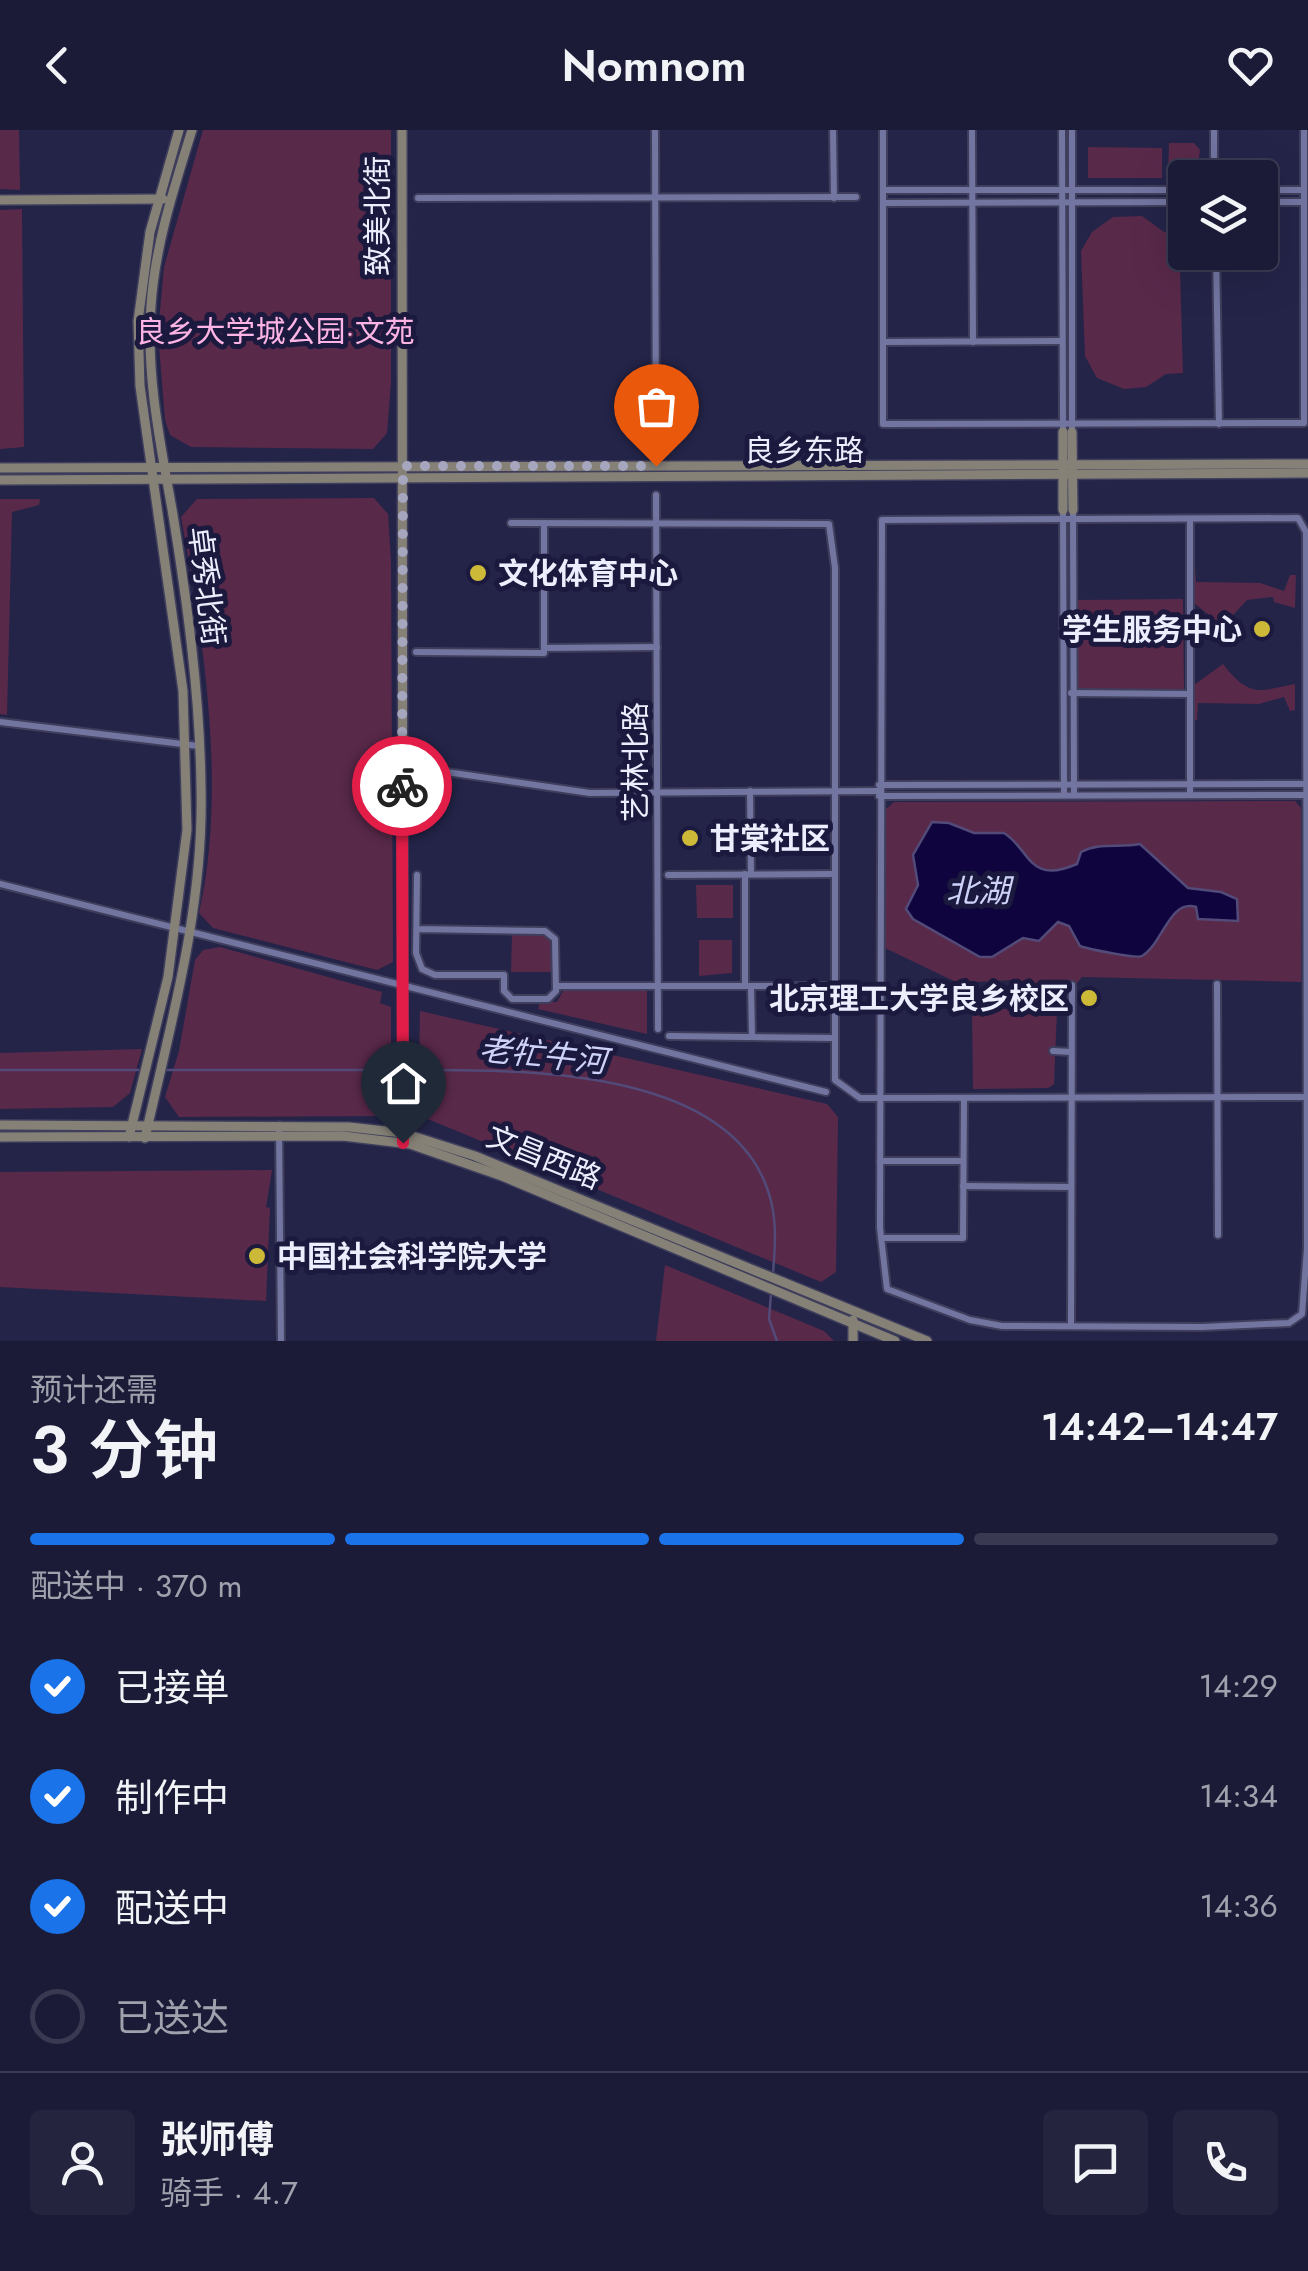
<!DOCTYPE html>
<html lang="zh">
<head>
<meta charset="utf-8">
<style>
	body { margin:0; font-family:Jost,"Noto Sans SC",sans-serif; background:#24243f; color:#f1f3f6; height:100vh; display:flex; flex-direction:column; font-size:38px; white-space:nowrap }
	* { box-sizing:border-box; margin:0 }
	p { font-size:32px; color:#a0a1ad }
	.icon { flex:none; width:55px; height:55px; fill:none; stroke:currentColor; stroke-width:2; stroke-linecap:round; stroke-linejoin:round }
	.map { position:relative; height:1211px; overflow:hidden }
	.sheet { display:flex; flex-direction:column; background:#1b1b37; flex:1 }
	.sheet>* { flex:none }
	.controls { position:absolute; left:1168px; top:30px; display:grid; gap:20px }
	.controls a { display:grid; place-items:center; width:110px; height:110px; border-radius:10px; background:#1b1b37; box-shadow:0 10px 40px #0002,0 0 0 2px #393952; font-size:50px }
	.pin { position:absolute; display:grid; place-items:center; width:85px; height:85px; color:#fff; margin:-102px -42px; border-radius:50% 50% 50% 0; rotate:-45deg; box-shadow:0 0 10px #0007 }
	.pin .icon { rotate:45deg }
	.courier { position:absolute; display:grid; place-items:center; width:100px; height:100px; margin:-50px; border:8px solid #e11d48; border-radius:50%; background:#fff; color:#222; box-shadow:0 2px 12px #0007 }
	.head em { font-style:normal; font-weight:600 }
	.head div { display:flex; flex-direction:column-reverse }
	.head { display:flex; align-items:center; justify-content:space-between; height:170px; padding:0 30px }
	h1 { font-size:65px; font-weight:600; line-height:75px }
	.bar { display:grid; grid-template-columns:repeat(4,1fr); gap:15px 10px; align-content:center; height:120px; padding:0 30px }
	.bar i { height:12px; border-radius:8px; background:#393952 }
	.bar .selected { background:#1a73e8 }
	.bar p { grid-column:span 4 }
	.line { display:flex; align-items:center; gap:25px; padding:0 30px; border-top:2px solid #393952 }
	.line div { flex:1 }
	.round { display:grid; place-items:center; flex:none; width:105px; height:105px; border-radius:10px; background:#24243f }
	ol { padding:0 30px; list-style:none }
	li { display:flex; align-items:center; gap:30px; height:110px }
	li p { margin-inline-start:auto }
	li .icon { padding:10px; border-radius:50%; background:#1a73e8; color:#fff; stroke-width:4 }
	li:last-child { color:#a0a1ad }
	li i { width:55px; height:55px; border:5px solid #393952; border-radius:50% }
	header { display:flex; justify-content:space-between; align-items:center; height:130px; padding:0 30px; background:#1b1b37; font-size:45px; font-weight:600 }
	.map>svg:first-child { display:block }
</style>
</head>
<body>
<header><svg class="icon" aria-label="back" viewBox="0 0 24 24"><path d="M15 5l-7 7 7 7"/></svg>Nomnom<svg class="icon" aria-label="heart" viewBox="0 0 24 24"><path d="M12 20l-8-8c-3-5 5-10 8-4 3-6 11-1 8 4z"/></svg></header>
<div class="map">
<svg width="1308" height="1211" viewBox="0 0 1308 1211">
	<rect width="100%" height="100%" fill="#242449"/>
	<!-- green -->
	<g fill="#59294a">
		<polygon points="0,0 19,0 20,60 0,59"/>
		<polygon points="203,0 391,0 391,252 387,303 373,319 191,317 170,305 165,290 158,203 164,137"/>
		<polygon points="1169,13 1194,13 1200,20 1197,43 1168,47"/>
		<polygon points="1088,17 1162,18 1162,48 1088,48"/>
		<polygon points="22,79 24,317 0,319 0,80"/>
		<polygon points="1142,86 1164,102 1179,104 1183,243 1166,244 1146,257 1124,259 1097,248 1085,226 1081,121 1092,102 1113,87"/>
		<path d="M 374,368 L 388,384 L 391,430 L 393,832 L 377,840 L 213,798 L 199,783 C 227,659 204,511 181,387 L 197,369 Z"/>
		<polygon points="0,369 40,369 39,375 12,382 7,585 0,584"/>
		<polygon points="1190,435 1195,435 1196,452 1260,453 1284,461 1290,445 1296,445 1295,478 1274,472 1273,467 1247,470 1223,496 1190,470"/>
		<polygon points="1183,469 1184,559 1078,559 1077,470"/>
		<path d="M 1223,534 C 1251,570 1261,560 1295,554 L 1295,580 L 1290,581 L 1284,567 L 1259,574 L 1198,573 L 1197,590 L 1190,590 L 1190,558 Z"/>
		<polygon points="1295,671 1301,678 1301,852 1082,847 1058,876 1019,874 1012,850 958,853 885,818 885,680 894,672"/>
		<polygon points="696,755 733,755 733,788 697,788"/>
		<polygon points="512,804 546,805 553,816 553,842 511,842"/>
		<polygon points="699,810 732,810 732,843 699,846"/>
		<polygon points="220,817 382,862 380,873 391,877 391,966 380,986 179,987 165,967 179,921 195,830 203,820"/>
		<polygon points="563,861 647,861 647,904 538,879 540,872 557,872"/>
		<polygon points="972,879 1057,879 1054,954 1048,958 973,959"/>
		<polygon points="420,881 827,974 838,987 836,1142 821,1152 418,985"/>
		<polygon points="142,919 130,963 113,977 0,979 0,923"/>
		<polygon points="272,1040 266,1077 270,1078 266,1171 0,1157 0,1042"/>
		<polygon points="665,1135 824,1201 834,1211 656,1211"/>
	</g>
	<!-- water -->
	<path fill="#10043f" stroke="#524a78" stroke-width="2.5" d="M 932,692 L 949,693 L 974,703 L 1004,703 C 1031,720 1028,755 1077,734 L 1081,722 C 1100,712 1119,718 1140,714 L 1188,758 L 1221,762 L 1237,769 L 1238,791 L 1198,789 L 1196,777 C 1169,769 1163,814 1142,826 C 1137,829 1088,819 1080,816 L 1069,796 L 1058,792 L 1039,811 L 1023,808 L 992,827 L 980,827 L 913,789 L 906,779 L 918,755 L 913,725 Z"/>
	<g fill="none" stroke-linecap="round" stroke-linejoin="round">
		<!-- stream -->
		<g stroke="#524a78" stroke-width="2.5">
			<polyline points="0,940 142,940"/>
			<polyline points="165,940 397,940"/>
			<path d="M 405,940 C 515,940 737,934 771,1071 C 778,1099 774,1128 772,1156"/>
			<polyline points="771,1164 769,1189 777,1211"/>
		</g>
		<defs>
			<g id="street">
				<polyline points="655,0 656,336"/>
				<polyline points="833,0 834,68"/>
				<polyline points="883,0 883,294 1304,293 1304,0"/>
				<polyline points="972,0 973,212"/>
				<polyline points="1062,0 1063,299"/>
				<polyline points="1072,0 1072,299"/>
				<polyline points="1214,0 1214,48"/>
				<polyline points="883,60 1185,60"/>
				<polyline points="1260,60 1304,60"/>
				<polyline points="418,68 856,67"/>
				<polyline points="1260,72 1304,72"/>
				<polyline points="883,73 1185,72"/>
				<polyline points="1216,122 1219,294"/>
				<polyline points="883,212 1062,211"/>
				<polyline points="656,365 658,899"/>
				<polyline points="1063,380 1064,665"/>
				<polyline points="1073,380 1074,665"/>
				<polygon points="1298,388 1306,402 1307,1119 1302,1184 1289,1193 1202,1197 1002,1196 970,1190 887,1159 880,1098 882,390"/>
				<polyline points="1190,389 1190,665"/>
				<polyline points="511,393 829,394 835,438 835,950 860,968 1306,967"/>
				<polyline points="544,518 657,517"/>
				<polyline points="416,522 544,523 544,393"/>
				<polyline points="1071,563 1190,564"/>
				<polyline points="0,592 199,616"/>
				<polyline points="426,639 590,663 879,661"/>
				<polyline points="879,655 1305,654"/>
				<polyline points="750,661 751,744"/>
				<polyline points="879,666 1305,665"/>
				<polyline points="745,744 745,856"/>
				<polyline points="417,745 416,823 422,839 435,845 504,845 504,861 512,869 548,869 556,861 555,809 545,801 417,799"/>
				<polyline points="668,745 834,744"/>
				<polyline points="0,754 826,962"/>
				<polyline points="1217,854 1218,1105"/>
				<polyline points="557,856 834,856"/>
				<polyline points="751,856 752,907"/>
				<polyline points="669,906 834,908"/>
				<polyline points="1053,921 1071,922"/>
				<polyline points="279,995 281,1211"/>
				<polyline points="880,1031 963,1031"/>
				<polyline points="963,1056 1071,1057"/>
				<polyline points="883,1108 963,1108 964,968"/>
				<polyline points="1071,1196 1072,855"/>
			</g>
			<g id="secondary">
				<polyline points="402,0 403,1013"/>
				<polyline points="0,70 163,69"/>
				<polyline points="1072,302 1073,380"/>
				<polyline points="0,338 1308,334"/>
				<polyline points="0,350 1308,343"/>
				<polyline points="1063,380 1063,302"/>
				<polyline points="0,995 349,997 403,1003 475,1026 927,1211"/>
				<polyline points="0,1007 343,1006 410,1014 502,1046 895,1211"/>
				<polyline points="129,1007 168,847 187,700 183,561 140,256 138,191 150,102 179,0"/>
				<path d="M 145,1008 C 171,892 204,778 201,658 C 200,565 187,470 172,379 C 160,312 146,245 151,176 C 155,115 174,58 192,0"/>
				<polyline points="853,1190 853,1211"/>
			</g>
		</defs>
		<!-- street casing -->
		<use href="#street" stroke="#3f3e5c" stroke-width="10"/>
		<!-- secondary casing -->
		<use href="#secondary" stroke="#3f3e5c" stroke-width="12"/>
		<!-- street -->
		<use href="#street" stroke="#7275a0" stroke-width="6"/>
		<!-- secondary -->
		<use href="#secondary" stroke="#858177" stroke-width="9"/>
	</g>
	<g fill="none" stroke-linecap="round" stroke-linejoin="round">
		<!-- done -->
		<polyline stroke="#a6a7be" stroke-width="10" stroke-dasharray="0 18" points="402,656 403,336 656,336"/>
		<!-- route -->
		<polyline stroke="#e11d48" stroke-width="12" points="402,656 403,1013"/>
	</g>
	<!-- markers -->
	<g fill="#ccb938" stroke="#1b1a3e" stroke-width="4">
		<circle cx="478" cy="443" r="10"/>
		<circle cx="1262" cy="499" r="10"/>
		<circle cx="690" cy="708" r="10"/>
		<circle cx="1089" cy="868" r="10"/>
		<circle cx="257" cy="1126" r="10"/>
	</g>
	<g text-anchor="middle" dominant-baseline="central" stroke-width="10" stroke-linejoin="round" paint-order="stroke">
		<!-- street labels -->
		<g font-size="30" fill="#eceefd" stroke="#1b1a3e">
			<text transform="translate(377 86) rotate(-90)">致美北街</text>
			<text x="804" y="320">良乡东路</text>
			<text transform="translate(207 456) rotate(83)">卓秀北街</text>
			<text transform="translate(635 632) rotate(-90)">艺林北路</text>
			<text transform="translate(544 1027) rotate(22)">文昌西路</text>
		</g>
		<!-- park labels -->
		<g font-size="30" fill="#feb4e4" stroke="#1b1a3e">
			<text x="275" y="201">良乡大学城公园·文苑</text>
		</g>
		<!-- poi labels -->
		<g font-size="30" font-weight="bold" fill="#eceefd" stroke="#1b1a3e" text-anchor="start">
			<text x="498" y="443">文化体育中心</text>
			<text x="1242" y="499" text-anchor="end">学生服务中心</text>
			<text x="710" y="708">甘棠社区</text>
			<text x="1069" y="868" text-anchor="end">北京理工大学良乡校区</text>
			<text x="277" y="1126">中国社会科学院大学</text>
		</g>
		<!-- water labels -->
		<g font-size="32" font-style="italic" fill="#ced2f9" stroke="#1b1a3e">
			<text x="978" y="761">北湖</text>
			<text transform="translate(543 925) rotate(6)">老牤牛河</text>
		</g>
	</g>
</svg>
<div class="controls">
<a><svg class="icon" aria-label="layers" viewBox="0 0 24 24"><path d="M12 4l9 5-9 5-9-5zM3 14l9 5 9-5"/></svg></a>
</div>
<div class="pin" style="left:656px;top:336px;background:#ea580c"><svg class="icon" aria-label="bag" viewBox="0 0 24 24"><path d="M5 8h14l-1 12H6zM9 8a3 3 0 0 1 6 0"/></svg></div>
<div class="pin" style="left:403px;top:1013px;background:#1f2937"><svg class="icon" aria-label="home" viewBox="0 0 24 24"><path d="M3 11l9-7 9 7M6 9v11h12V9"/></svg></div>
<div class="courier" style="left:402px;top:656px"><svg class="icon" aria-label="bike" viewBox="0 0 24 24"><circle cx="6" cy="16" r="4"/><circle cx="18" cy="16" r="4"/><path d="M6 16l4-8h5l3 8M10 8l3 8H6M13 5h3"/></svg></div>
</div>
<section class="sheet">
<div class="head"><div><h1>3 分钟</h1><p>预计还需</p></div><em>14:42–14:47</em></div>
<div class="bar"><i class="selected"></i><i class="selected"></i><i class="selected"></i><i></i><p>配送中 · 370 m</p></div>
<ol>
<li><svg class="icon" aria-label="check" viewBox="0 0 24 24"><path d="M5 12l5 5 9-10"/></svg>已接单<p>14:29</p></li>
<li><svg class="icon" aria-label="check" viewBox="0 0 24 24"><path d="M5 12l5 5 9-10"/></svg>制作中<p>14:34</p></li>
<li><svg class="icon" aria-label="check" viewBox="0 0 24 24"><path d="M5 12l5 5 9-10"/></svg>配送中<p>14:36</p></li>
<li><i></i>已送达</li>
</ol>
<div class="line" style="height:180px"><a class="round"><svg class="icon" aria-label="person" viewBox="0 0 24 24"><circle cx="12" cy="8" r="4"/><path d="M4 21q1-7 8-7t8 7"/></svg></a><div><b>张师傅</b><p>骑手 · 4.7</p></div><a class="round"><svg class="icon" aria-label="chat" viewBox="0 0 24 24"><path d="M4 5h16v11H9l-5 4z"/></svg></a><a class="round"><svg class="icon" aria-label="phone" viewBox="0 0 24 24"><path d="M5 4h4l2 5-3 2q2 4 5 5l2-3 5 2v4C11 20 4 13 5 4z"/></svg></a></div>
</section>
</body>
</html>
